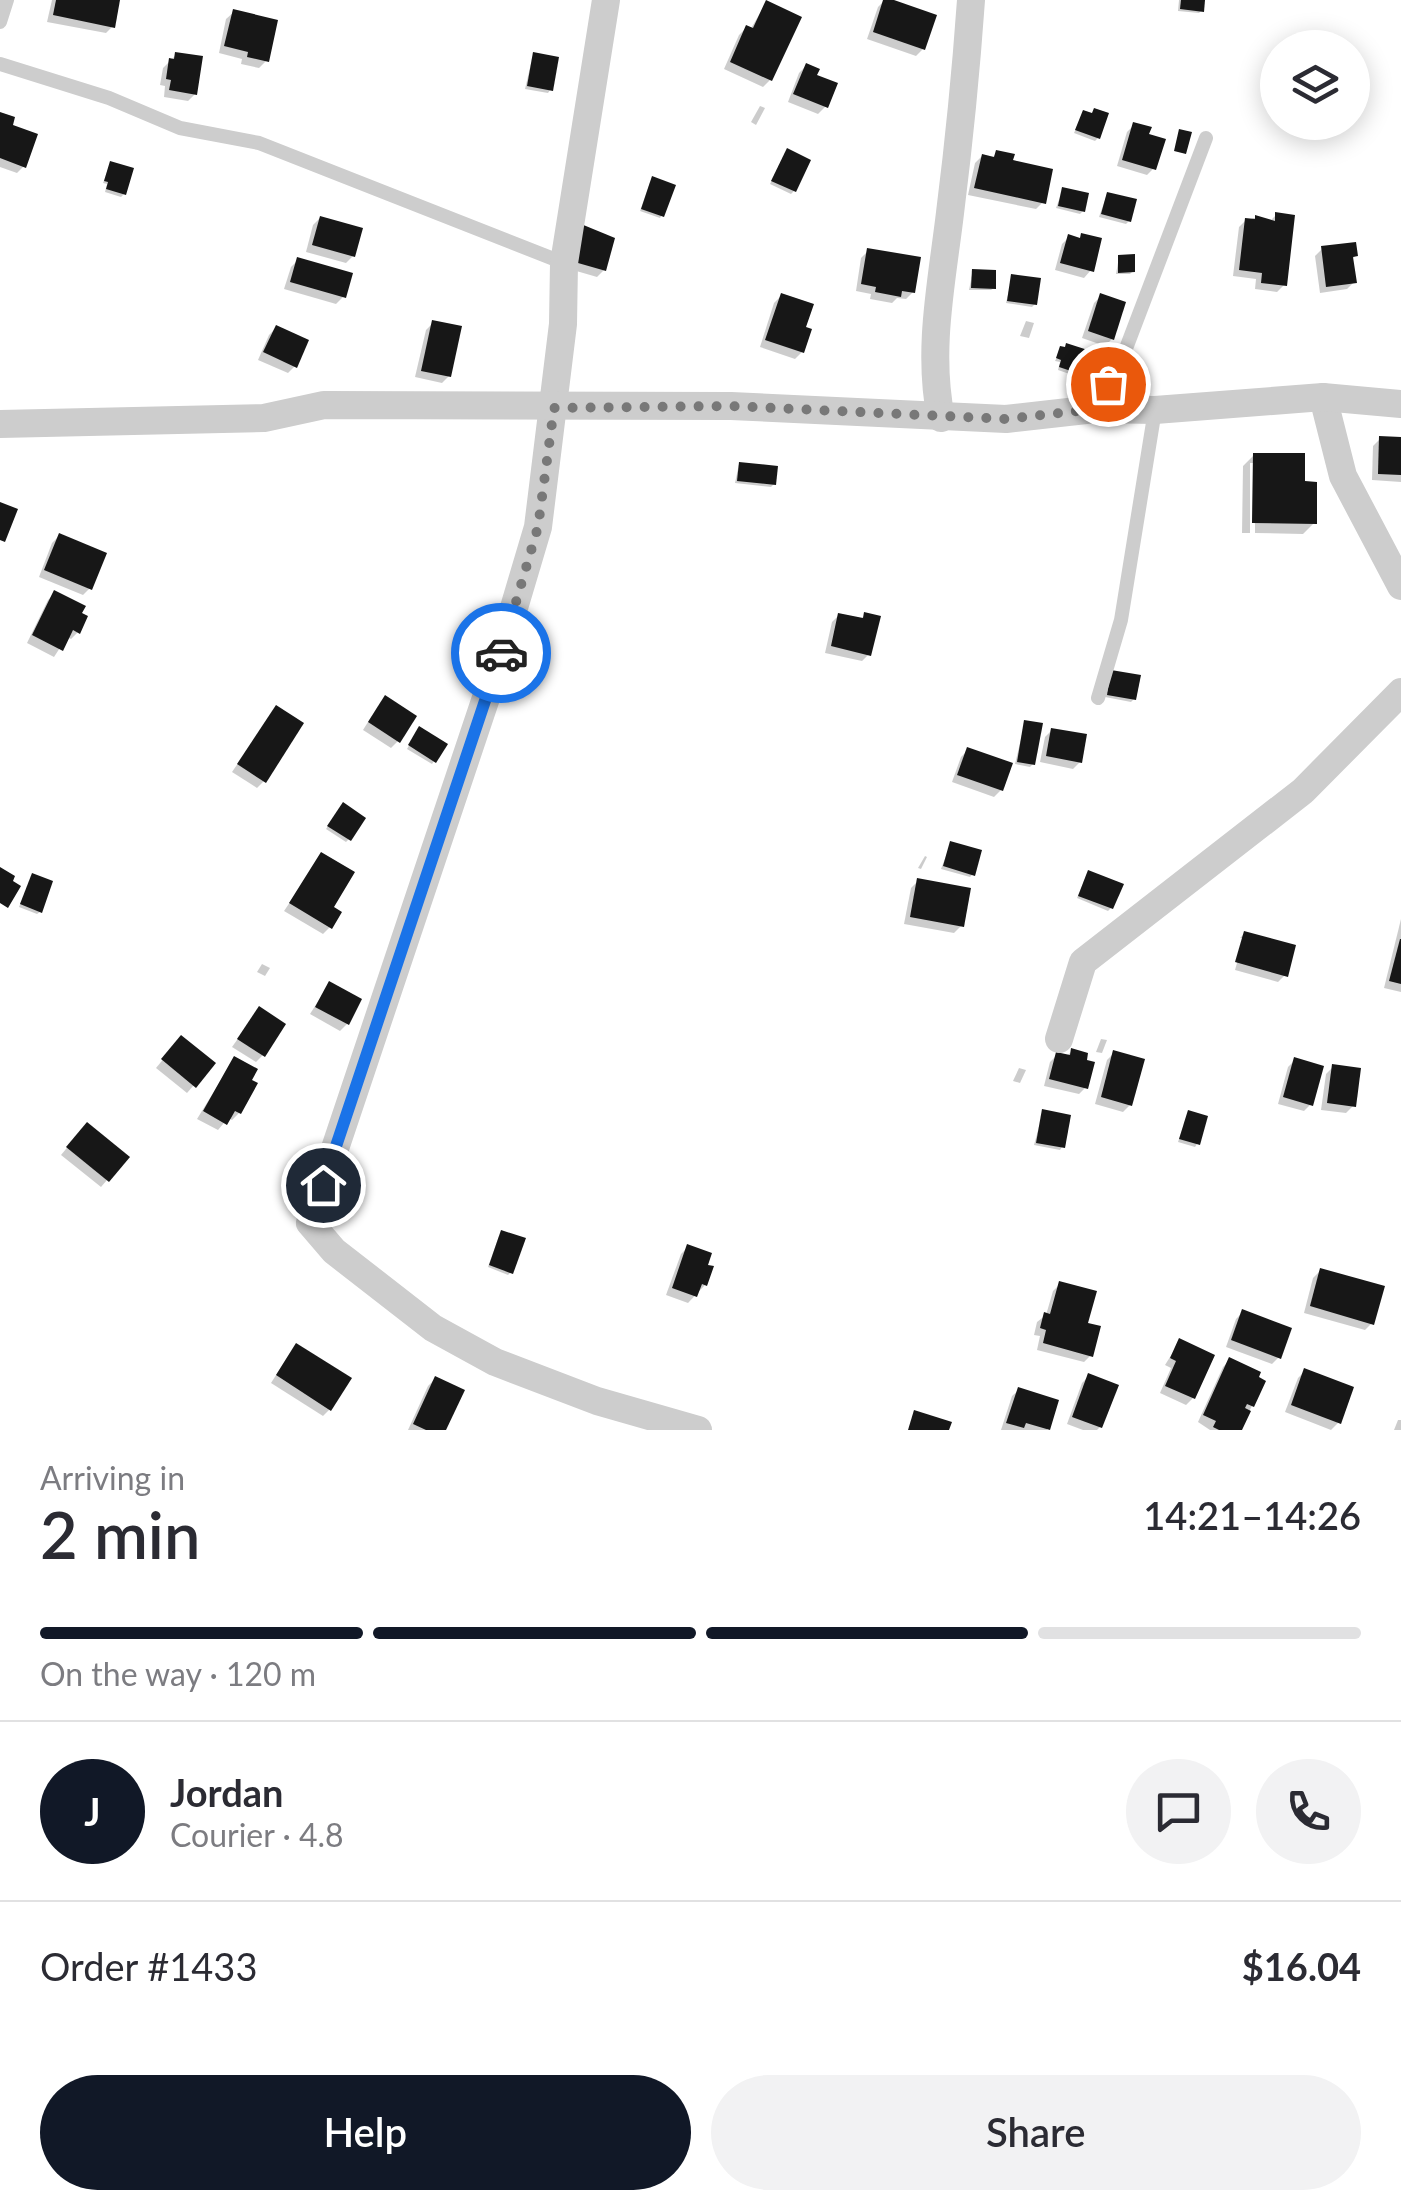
<!DOCTYPE html>
<html lang="en">
<head>
<meta charset="utf-8">
<style>
	body { margin:0; font-family:Lato,sans-serif; background:#f2f2f3; color:#2b2b33; height:100vh; display:flex; flex-direction:column; font-size:38px; white-space:nowrap }
	* { box-sizing:border-box; margin:0 }
	p { font-size:32px; color:#7c7c81 }
	.icon { flex:none; width:55px; height:55px; fill:none; stroke:currentColor; stroke-width:2; stroke-linecap:round; stroke-linejoin:round }
	.map { position:relative; height:1430px; overflow:hidden }
	.panel { display:flex; flex-direction:column; background:#fff; flex:1 }
	.panel>* { flex:none }
	.buttons { position:absolute; left:1260px; top:30px; display:grid; gap:20px }
	.buttons a { display:grid; place-items:center; width:110px; height:110px; border-radius:50%; background:#fff; box-shadow:0 5px 25px #0003; font-size:50px }
	.pin { position:absolute; display:grid; place-items:center; width:85px; height:85px; color:#fff; margin:-42px; border:5px solid #fff; border-radius:50%; box-shadow:0 2px 10px #0007 }
	.courier { position:absolute; display:grid; place-items:center; width:100px; height:100px; margin:-50px; border:8px solid #1a73e8; border-radius:50%; background:#fff; color:#222; box-shadow:0 2px 12px #0007 }
	.headline em { font-style:normal; font-weight:600 }
	.headline div { display:flex; flex-direction:column-reverse }
	.headline { display:flex; align-items:center; justify-content:space-between; height:170px; padding:0 40px }
	h1 { font-size:65px; font-weight:600; line-height:75px }
	.bar { display:grid; grid-template-columns:repeat(4,1fr); gap:15px 10px; align-content:center; height:120px; padding:0 40px }
	.bar i { height:12px; border-radius:8px; background:#e1e1e2 }
	.bar .selected { background:#111827 }
	.bar p { grid-column:span 4 }
	.line { display:flex; align-items:center; gap:25px; padding:0 40px; border-top:2px solid #e1e1e2 }
	.line div { flex:1 }
	.round { display:grid; place-items:center; flex:none; width:105px; height:105px; border-radius:52px; background:#f2f2f3 }
	.button { display:flex; gap:20px; margin-top:auto; padding:20px 40px }
	.button a { flex:1; height:115px; border-radius:60px; background:#111827; color:#fff; font-size:40px; font-weight:600; line-height:115px; text-align:center }
	.button a+a { background:#f2f2f3; color:#2b2b33 }
	.map>svg:first-child { display:block }
</style>
</head>
<body>
<div class="map">
<svg width="1401" height="1430" viewBox="0 0 1401 1430">
	<rect width="100%" height="100%" fill="#fff"/>
	<!-- shadow -->
	<g fill="#0003">
		<polygon points="52,0 117,0 113,26 106,33 47,22"/>
		<polygon points="885,0 923,49 916,56 867,39 878,7"/>
		<polygon points="1179,0 1203,0 1202,10 1199,13 1178,11"/>
		<polygon points="766,3 770,80 763,87 724,69 739,35 746,28 750,30"/>
		<polygon points="234,12 266,61 259,68 241,64 242,59 219,53 226,19"/>
		<polygon points="176,55 195,94 188,101 164,97 165,86 160,85 163,68"/>
		<polygon points="533,55 550,90 548,93 525,89"/>
		<polygon points="806,66 814,76 825,107 818,114 788,102 799,73"/>
		<polygon points="760,106 765,108 756,125 751,122"/>
		<polygon points="1083,113 1098,138 1095,141 1074,133"/>
		<polygon points="0,114 10,126 24,166 17,173 0,167"/>
		<polygon points="1134,125 1146,136 1154,168 1147,175 1117,166 1127,132"/>
		<polygon points="997,153 1010,162 1043,202 1036,209 968,195 975,163 982,156 991,159"/>
		<polygon points="785,154 794,191 791,194 770,184"/>
		<polygon points="110,164 124,194 121,197 105,192 107,184 103,183"/>
		<polygon points="650,182 662,215 660,218 640,211"/>
		<polygon points="1063,189 1083,211 1080,214 1056,208"/>
		<polygon points="1107,194 1129,221 1126,224 1099,217"/>
		<polygon points="1276,215 1284,285 1277,292 1255,289 1256,279 1233,276 1239,227 1246,220 1255,218 1269,222"/>
		<polygon points="320,218 353,256 346,263 306,252 313,225"/>
		<polygon points="575,234 604,270 597,277 566,268"/>
		<polygon points="1082,236 1091,270 1084,278 1055,270 1062,244 1069,237 1078,240"/>
		<polygon points="1322,249 1356,255 1351,260 1354,282 1347,289 1320,293 1315,256"/>
		<polygon points="868,251 913,292 906,299 897,298 892,303 870,299 871,294 856,291 861,258"/>
		<polygon points="1119,257 1133,271 1130,274 1116,274"/>
		<polygon points="298,260 343,297 336,304 284,289 291,267"/>
		<polygon points="973,271 994,288 991,290 969,290"/>
		<polygon points="1012,277 1035,304 1032,307 1006,303"/>
		<polygon points="781,296 802,328 802,352 795,359 760,347 774,303"/>
		<polygon points="1101,296 1112,339 1105,346 1082,338 1094,303"/>
		<polygon points="1026,321 1034,323 1029,338 1020,336"/>
		<polygon points="433,323 449,376 442,383 415,377 426,330"/>
		<polygon points="276,328 295,366 288,373 258,360 269,335"/>
		<polygon points="1061,349 1084,375 1081,378 1058,370 1060,362 1055,361"/>
		<polygon points="1380,439 1401,440 1401,482 1372,480 1373,446"/>
		<polygon points="1254,455 1302,484 1314,523 1303,534 1255,533 1255,463 1250,463 1250,533 1242,533 1243,466"/>
		<polygon points="739,464 774,484 771,487 735,483"/>
		<polygon points="59,536 90,588 83,595 39,577 52,543"/>
		<polygon points="55,593 78,632 71,639 67,637 54,657 27,643 48,600"/>
		<polygon points="839,615 860,620 865,615 869,654 862,661 825,653 832,622"/>
		<polygon points="1109,675 1134,699 1131,702 1105,697"/>
		<polygon points="378,706 398,741 391,748 363,730"/>
		<polygon points="276,708 264,781 257,788 232,772"/>
		<polygon points="1025,722 1033,764 1030,767 1015,764"/>
		<polygon points="1052,730 1080,762 1073,769 1040,762 1045,737"/>
		<polygon points="417,732 434,761 432,764 407,749"/>
		<polygon points="968,750 1001,790 994,797 952,782 961,757"/>
		<polygon points="340,808 349,839 346,842 326,829"/>
		<polygon points="951,843 973,874 970,877 941,869"/>
		<polygon points="322,855 330,908 330,927 323,934 284,911"/>
		<polygon points="925,856 927,857 921,869 918,868"/>
		<polygon points="32,876 40,912 37,914 19,907"/>
		<polygon points="1086,876 1111,908 1108,911 1077,898"/>
		<polygon points="918,881 961,926 954,933 904,924 911,888"/>
		<polygon points="1401,919 1401,992 1384,988"/>
		<polygon points="1245,933 1285,975 1278,982 1235,970 1244,938 1240,938"/>
		<polygon points="262,964 270,968 265,976 257,972"/>
		<polygon points="329,984 347,1024 340,1031 310,1014"/>
		<polygon points="259,1009 263,1055 256,1062 232,1047"/>
		<polygon points="1101,1039 1107,1040 1102,1053 1096,1052"/>
		<polygon points="175,1045 213,1063 187,1093 156,1068"/>
		<polygon points="1072,1051 1086,1087 1079,1094 1044,1086 1050,1062 1057,1055 1066,1057"/>
		<polygon points="1114,1053 1130,1105 1123,1112 1095,1104 1107,1060"/>
		<polygon points="234,1059 255,1084 239,1113 232,1120 228,1118 218,1130 197,1119"/>
		<polygon points="1295,1060 1311,1104 1304,1111 1278,1104 1288,1067"/>
		<polygon points="1333,1067 1353,1106 1346,1113 1321,1110 1326,1074"/>
		<polygon points="1019,1068 1026,1070 1020,1083 1013,1081"/>
		<polygon points="1043,1112 1062,1147 1060,1150 1034,1145"/>
		<polygon points="1188,1112 1197,1144 1195,1147 1178,1142"/>
		<polygon points="80,1132 107,1180 101,1187 61,1155"/>
		<polygon points="499,1236 511,1272 508,1275 488,1267"/>
		<polygon points="688,1247 705,1285 688,1303 666,1295 681,1254"/>
		<polygon points="1320,1271 1372,1323 1365,1330 1304,1313 1313,1278"/>
		<polygon points="1060,1284 1085,1325 1091,1355 1084,1362 1037,1350 1040,1336 1034,1335 1037,1322 1046,1315 1053,1291"/>
		<polygon points="1243,1312 1279,1357 1272,1364 1226,1347 1236,1319"/>
		<polygon points="1180,1341 1193,1398 1186,1405 1160,1393 1171,1368 1165,1365"/>
		<polygon points="290,1353 330,1409 323,1416 271,1383"/>
		<polygon points="1230,1360 1252,1406 1239,1430 1210,1430 1198,1422 1223,1367"/>
		<polygon points="1305,1371 1338,1423 1331,1430 1285,1412 1298,1378"/>
		<polygon points="1089,1376 1100,1427 1097,1430 1083,1430 1067,1424 1082,1383"/>
		<polygon points="435,1379 444,1430 408,1430 428,1386"/>
		<polygon points="1019,1390 1056,1402 1047,1430 1001,1430 1012,1396"/>
		<polygon points="1398,1420 1401,1420 1401,1430 1394,1430"/>
	</g>
	<!-- building -->
	<g fill="#171717">
		<polygon points="56,0 120,0 115,28 53,15"/>
		<polygon points="766,0 802,17 772,81 730,62 746,25 753,28"/>
		<polygon points="883,0 894,0 937,15 925,50 873,32"/>
		<polygon points="1181,0 1205,0 1204,12 1180,9"/>
		<polygon points="233,9 278,20 269,62 247,57 248,52 224,46"/>
		<polygon points="175,52 203,56 197,95 169,90 171,80 166,79 169,58 174,59"/>
		<polygon points="533,52 559,57 553,91 527,86"/>
		<polygon points="806,63 820,69 817,75 838,83 828,108 793,94"/>
		<polygon points="1094,108 1109,113 1100,139 1075,130 1083,110 1092,113"/>
		<polygon points="0,112 15,117 13,125 38,134 26,168 0,158"/>
		<polygon points="1133,122 1152,127 1149,134 1166,139 1156,170 1122,160"/>
		<polygon points="1179,129 1192,132 1186,154 1174,151"/>
		<polygon points="787,148 811,160 796,192 771,181"/>
		<polygon points="996,150 1015,154 1013,160 1053,169 1046,204 974,188 982,154 994,157"/>
		<polygon points="110,161 134,168 126,195 106,189 108,182 104,181"/>
		<polygon points="652,176 676,185 664,217 641,209"/>
		<polygon points="1062,187 1089,193 1085,212 1058,206"/>
		<polygon points="1107,192 1137,199 1131,222 1101,214"/>
		<polygon points="1275,212 1295,215 1287,286 1261,283 1262,273 1239,270 1245,218 1255,219 1255,215 1275,221"/>
		<polygon points="320,216 363,228 355,257 312,245"/>
		<polygon points="581,224 615,238 606,271 571,261"/>
		<polygon points="1081,233 1102,238 1094,272 1060,263 1068,234 1080,238"/>
		<polygon points="1356,242 1358,256 1353,257 1357,283 1326,287 1321,246"/>
		<polygon points="867,248 921,257 915,293 902,291 901,297 875,292 876,287 861,284"/>
		<polygon points="1135,254 1135,272 1118,273 1118,255"/>
		<polygon points="297,257 353,273 346,298 290,282"/>
		<polygon points="972,269 996,270 996,289 971,288"/>
		<polygon points="1011,274 1041,278 1037,305 1007,301"/>
		<polygon points="781,293 814,304 806,327 812,329 804,353 765,340"/>
		<polygon points="1100,293 1126,302 1114,340 1088,331"/>
		<polygon points="432,320 462,326 451,377 421,371"/>
		<polygon points="276,325 309,340 297,368 263,352"/>
		<polygon points="1066,343 1094,352 1086,376 1059,367 1061,360 1056,358 1060,346 1065,347"/>
		<polygon points="1379,436 1401,437 1401,475 1378,474"/>
		<polygon points="1253,453 1305,453 1305,481 1317,482 1317,524 1252,523"/>
		<polygon points="739,462 778,466 776,485 737,481"/>
		<polygon points="0,502 18,509 5,542 0,540"/>
		<polygon points="59,533 107,553 92,590 44,570"/>
		<polygon points="54,590 86,606 82,613 88,616 80,634 73,630 63,651 32,635"/>
		<polygon points="864,612 881,616 871,656 831,646 838,613 863,618"/>
		<polygon points="1111,670 1141,675 1136,700 1107,695"/>
		<polygon points="385,695 417,716 400,743 368,722"/>
		<polygon points="276,705 304,723 266,783 237,764"/>
		<polygon points="1024,720 1043,723 1035,765 1017,762"/>
		<polygon points="419,726 448,744 436,763 408,745"/>
		<polygon points="1051,728 1087,734 1082,763 1046,756"/>
		<polygon points="967,747 1013,763 1003,791 957,775"/>
		<polygon points="343,802 366,818 351,841 327,826"/>
		<polygon points="950,841 982,850 975,876 943,866"/>
		<polygon points="321,852 355,872 334,907 342,912 332,929 289,903"/>
		<polygon points="0,867 15,876 13,881 21,886 8,908 0,903"/>
		<polygon points="1088,870 1124,884 1113,909 1078,896"/>
		<polygon points="32,873 53,881 42,913 20,904"/>
		<polygon points="917,878 971,888 964,927 910,917"/>
		<polygon points="1244,931 1296,945 1288,977 1235,962"/>
		<polygon points="1400,939 1401,939 1401,984 1389,981"/>
		<polygon points="329,981 362,999 349,1025 315,1007"/>
		<polygon points="259,1006 286,1024 265,1057 237,1039"/>
		<polygon points="181,1035 216,1063 196,1088 161,1059"/>
		<polygon points="1071,1048 1088,1053 1087,1060 1095,1062 1088,1089 1049,1079 1056,1052 1070,1055"/>
		<polygon points="1113,1050 1145,1059 1132,1106 1101,1097"/>
		<polygon points="234,1056 258,1069 252,1080 258,1083 241,1114 235,1111 227,1125 203,1111"/>
		<polygon points="1294,1057 1324,1066 1313,1106 1283,1097"/>
		<polygon points="1332,1064 1361,1068 1356,1107 1327,1103"/>
		<polygon points="1042,1109 1071,1115 1065,1148 1036,1143"/>
		<polygon points="1188,1110 1208,1116 1200,1145 1179,1139"/>
		<polygon points="87,1122 130,1157 109,1182 66,1147"/>
		<polygon points="501,1230 526,1238 513,1274 489,1265"/>
		<polygon points="687,1244 712,1253 708,1265 714,1266 707,1286 702,1284 697,1297 672,1288"/>
		<polygon points="1320,1268 1385,1286 1374,1325 1310,1306"/>
		<polygon points="1059,1281 1097,1291 1088,1323 1101,1326 1093,1357 1043,1343 1046,1330 1040,1328 1044,1312 1050,1314"/>
		<polygon points="1242,1309 1292,1328 1281,1359 1231,1340"/>
		<polygon points="1179,1338 1215,1355 1195,1399 1165,1386 1176,1361 1170,1358"/>
		<polygon points="296,1343 352,1378 331,1411 276,1375"/>
		<polygon points="1229,1357 1261,1372 1259,1377 1266,1381 1254,1407 1247,1404 1245,1408 1251,1411 1242,1430 1219,1430 1213,1427 1216,1421 1203,1415"/>
		<polygon points="1304,1368 1354,1387 1341,1424 1291,1405"/>
		<polygon points="1088,1373 1119,1385 1102,1428 1072,1417"/>
		<polygon points="435,1376 465,1390 446,1430 426,1430 413,1424"/>
		<polygon points="1018,1387 1059,1400 1050,1430 1026,1423 1024,1428 1006,1423"/>
		<polygon points="914,1410 952,1422 949,1430 908,1430"/>
	</g>
	<g fill="none" stroke-linecap="round" stroke-linejoin="round">
		<!-- service -->
		<g stroke="#cdcdcd" stroke-width="14">
			<polyline points="0,22 7,0"/>
			<polyline points="0,64 109,98 180,128 259,143 564,263"/>
			<polyline points="1095,408 1122,359 1206,138"/>
			<polyline points="1098,698 1121,620 1155,410"/>
		</g>
		<!-- minor -->
		<g stroke="#cdcdcd" stroke-width="28">
			<polyline points="606,0 564,263 563,324 538,527 497,665 310,1223 334,1251 433,1328 495,1362 597,1401 698,1430"/>
			<polyline points="1323,397 1343,476 1401,586"/>
			<path d="M 941,418 C 927,350 942,281 950,213 C 959,142 966,71 971,0"/>
			<polyline points="0,424 264,418 324,405 731,406 1006,419 1095,409 1155,410 1323,397 1401,404"/>
			<polyline points="1059,1039 1083,962 1303,791 1401,692"/>
		</g>
	</g>
	<g fill="none" stroke-linecap="round" stroke-linejoin="round">
		<!-- done -->
		<polyline stroke="#787878" stroke-width="10" stroke-dasharray="0 18" points="501,653 538,527 554,408 731,406 1006,419 1095,409 1108,384"/>
		<!-- route -->
		<polyline stroke="#1a73e8" stroke-width="12" points="323,1185 501,653"/>
	</g>
</svg>
<div class="buttons">
<a><svg class="icon" aria-label="layers" viewBox="0 0 24 24"><path d="M12 4l9 5-9 5-9-5zM3 14l9 5 9-5"/></svg></a>
</div>
<div class="pin" style="left:1108px;top:384px;background:#ea580c"><svg class="icon" aria-label="bag" viewBox="0 0 24 24"><path d="M5 8h14l-1 12H6zM9 8a3 3 0 0 1 6 0"/></svg></div>
<div class="pin" style="left:323px;top:1185px;background:#1f2937"><svg class="icon" aria-label="home" viewBox="0 0 24 24"><path d="M3 11l9-7 9 7M6 9v11h12V9"/></svg></div>
<div class="courier" style="left:501px;top:653px"><svg class="icon" aria-label="car" viewBox="0 0 24 24"><path d="M5 17H2v-5l4-1 3-4h7l3 4 3 1v5h-3M9 17h6M6 11h13"/><circle cx="7" cy="17" r="2"/><circle cx="17" cy="17" r="2"/></svg></div>
</div>
<section class="panel">
<div class="headline"><div><h1>2 min</h1><p>Arriving in</p></div><em>14:21–14:26</em></div>
<div class="bar"><i class="selected"></i><i class="selected"></i><i class="selected"></i><i></i><p>On the way · 120 m</p></div>
<div class="line" style="height:180px"><b class="round" style="background:#111827;color:#fff">J</b><div><b>Jordan</b><p>Courier · 4.8</p></div><a class="round"><svg class="icon" aria-label="chat" viewBox="0 0 24 24"><path d="M4 5h16v11H9l-5 4z"/></svg></a><a class="round"><svg class="icon" aria-label="phone" viewBox="0 0 24 24"><path d="M5 4h4l2 5-3 2q2 4 5 5l2-3 5 2v4C11 20 4 13 5 4z"/></svg></a></div>
<div class="line" style="height:130px"><div>Order #1433</div><b>$16.04</b></div>
<div class="button"><a>Help</a><a>Share</a></div>
</section>
</body>
</html>
